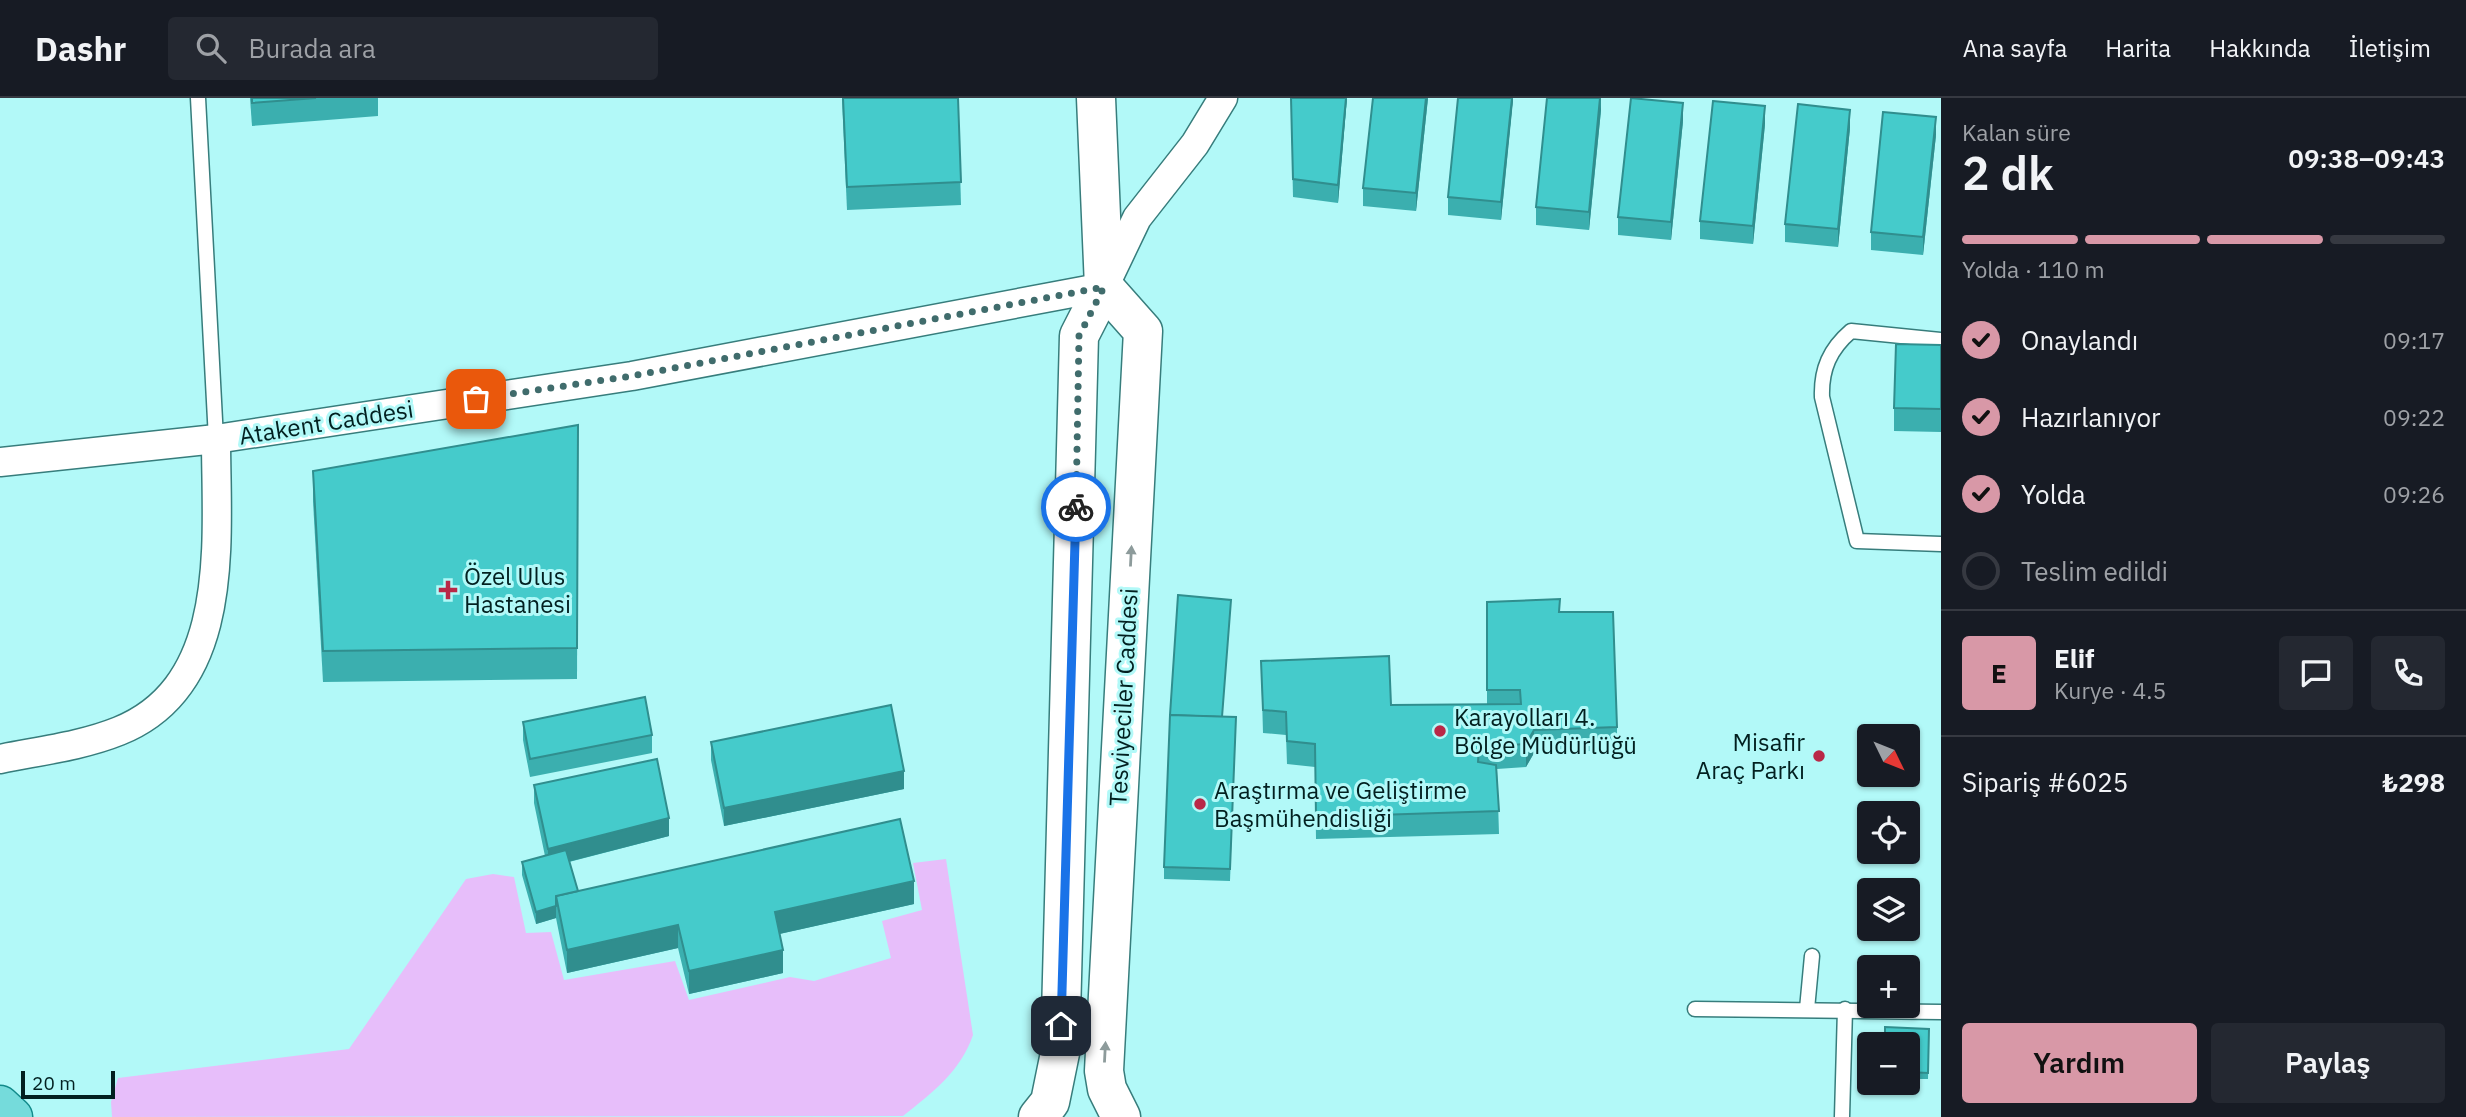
<!DOCTYPE html>
<html lang="tr">
<head>
<meta charset="utf-8">
<style>
	body { margin:0; font-family:"IBM Plex Sans",sans-serif; background:#242831; color:#f1f3f6; height:100vh; display:flex; flex-direction:column; font-size:26px; white-space:nowrap }
	* { box-sizing:border-box; margin:0 }
	p { font-size:23px; color:#9ea1a6 }
	.icon { flex:none; width:38px; height:38px; fill:none; stroke:currentColor; stroke-width:2; stroke-linecap:round; stroke-linejoin:round }
	.map { position:relative; flex:1; overflow:hidden }
	.panel { display:flex; flex-direction:column; background:#171b24; width:525px }
	.panel>* { flex:none }
	.needle { width:46px; rotate:133deg }
	.fabs { position:absolute; left:1857px; top:626px; display:grid; gap:14px }
	.fabs a { display:grid; place-items:center; width:63px; height:63px; border-radius:7px; background:#171b24; box-shadow:0 2px 5px #0004; font-size:35px }
	.scale { position:absolute; left:21px; bottom:18px; width:94px; box-sizing:border-box; padding-left:7px; border:4px solid #022020; border-top:0; font-size:19px; line-height:24px; white-space:nowrap; color:#022020; -webkit-text-stroke:5px #b2f9f8; paint-order:stroke }
	.pin { position:absolute; display:grid; place-items:center; width:60px; height:60px; color:#fff; margin:-30px; border-radius:14px; box-shadow:0 4px 10px #0006 }
	.courier { position:absolute; display:grid; place-items:center; width:70px; height:70px; margin:-35px; border:5px solid #1a73e8; border-radius:50%; background:#fff; color:#222; box-shadow:0 2px 9px #0007 }
	.overview em { font-style:normal; font-weight:600 }
	.overview div { display:flex; flex-direction:column-reverse }
	.overview { display:flex; align-items:center; justify-content:space-between; height:119px; padding:0 21px }
	h1 { font-size:46px; font-weight:600; line-height:52px }
	.bar { display:grid; grid-template-columns:repeat(4,1fr); gap:10px 7px; align-content:center; height:84px; padding:0 21px }
	.bar i { height:9px; border-radius:5px; background:#363941 }
	.bar .selected { background:#d898a7 }
	.bar p { grid-column:span 4 }
	.line { display:flex; align-items:center; gap:18px; padding:0 21px; border-top:2px solid #363941 }
	.line div { flex:1 }
	.round { display:grid; place-items:center; flex:none; width:74px; height:74px; border-radius:7px; background:#242831 }
	ol { padding:0 21px; list-style:none }
	li { display:flex; align-items:center; gap:21px; height:77px }
	li p { margin-inline-start:auto }
	li .icon { padding:7px; border-radius:50%; background:#d898a7; color:#111; stroke-width:4 }
	li:last-child { color:#9ea1a6 }
	li i { width:38px; height:38px; border:4px solid #363941; border-radius:50% }
	.action { display:flex; gap:14px; margin-top:auto; padding:14px 21px }
	.action a { flex:1; height:80px; border-radius:7px; background:#d898a7; color:#111; font-size:28px; font-weight:600; line-height:80px; text-align:center }
	.action a+a { background:#242831; color:#f1f3f6 }
	header { display:flex; align-items:center; gap:42px; box-sizing:border-box; height:98px; padding:0 35px; background:#171b24; border-bottom:2px solid #363941 }
	header strong { font-size:33px }
	nav { display:flex; gap:38px; margin-inline-start:auto; font-size:24px }
	.search { width:490px; height:63px; background:#242831; display:flex; align-items:center; gap:18px; box-sizing:border-box; padding:0 24px; border-radius:7px; color:#9ea1a6; font-size:26px }
	main { display:flex; flex:1; min-height:0 }
	.map>svg:first-child { display:block }
</style>
</head>
<body>
<header>
<strong>Dashr</strong>
<div class="search"><svg class="icon" aria-label="search" viewBox="0 0 24 24"><circle cx="10" cy="10" r="6"/><path d="M15 15l6 6"/></svg>Burada ara</div>
<nav><a>Ana sayfa</a><a>Harita</a><a>Hakkında</a><a>İletişim</a></nav>
</header>
<main>
<div class="map">
<svg width="1941" height="1019" viewBox="0 0 1941 1019">
	<rect width="100%" height="100%" fill="#b2f9f8"/>
	<!-- green -->
	<path fill="#e7befa" d="M 946,761 L 973,937 C 961,973 932,995 903,1018 L 112,1019 L 111,1004 L 118,980 L 349,951 L 466,781 L 493,776 L 514,779 L 526,835 L 551,834 L 564,882 L 675,863 L 689,902 L 790,879 L 814,883 L 891,860 L 882,823 L 922,812 L 913,765 Z"/>
	<g fill="none" stroke-linecap="round" stroke-linejoin="round">
		<defs>
			<g id="lane">
				<polyline points="198,0 216,341"/>
				<path d="M 1941,242 L 1851,233 C 1830,251 1821,271 1822,299 L 1857,443 L 1941,446"/>
				<polyline points="1695,911 1941,914"/>
				<polyline points="1807,911 1812,858"/>
				<polyline points="1842,1019 1845,911"/>
			</g>
			<g id="street">
				<polyline points="0,364 216,341 632,278 1104,189 1137,120 1195,46 1223,0"/>
				<path d="M 0,661 C 39,653 82,648 119,633 C 233,587 216,441 216,341"/>
			</g>
			<g id="secondary">
				<polyline points="1104,189 1143,233 1104,973 1107,991 1121,1019"/>
				<polyline points="1038,1019 1050,1004 1060,955 1079,238 1104,189 1096,0"/>
			</g>
			<polyline id="primary" points="0,1007 13,1019"/>
		</defs>
		<!-- lane casing -->
		<use href="#lane" stroke="#377d7c" stroke-width="17"/>
		<!-- street casing -->
		<use href="#street" stroke="#377d7c" stroke-width="31"/>
		<!-- secondary casing -->
		<use href="#secondary" stroke="#377d7c" stroke-width="41"/>
		<!-- primary casing -->
		<use href="#primary" stroke="#118a8a" stroke-width="41"/>
		<!-- lane -->
		<use href="#lane" stroke="#fff" stroke-width="14"/>
		<!-- street -->
		<use href="#street" stroke="#fff" stroke-width="28"/>
		<!-- secondary -->
		<use href="#secondary" stroke="#fff" stroke-width="38"/>
		<!-- primary -->
		<use href="#primary" stroke="#75dbdb" stroke-width="38"/>
	</g>
	<!-- wall -->
	<g fill="#3bafaf">
		<polygon points="250,0 378,0 378,18 252,28"/>
		<polygon points="842,0 958,0 961,107 847,112"/>
		<polygon points="1291,0 1347,0 1338,105 1293,99"/>
		<polygon points="1373,0 1428,0 1416,113 1363,108 1363,90"/>
		<polygon points="1513,0 1501,122 1448,117 1448,99"/>
		<polygon points="1601,0 1601,12 1589,132 1536,127 1536,109"/>
		<polygon points="1683,23 1671,142 1618,137 1618,119"/>
		<polygon points="1765,26 1753,146 1700,141 1700,123"/>
		<polygon points="1850,30 1838,149 1785,144 1785,126"/>
		<polygon points="1936,37 1923,157 1871,152 1871,134"/>
		<polygon points="1941,247 1941,334 1894,333 1894,310"/>
		<polygon points="578,327 577,581 323,584 313,403 313,373"/>
		<polygon points="1487,504 1560,514 1617,629 1617,652 1534,655 1526,669 1497,671 1499,736 1316,741 1315,669 1287,666 1286,637 1263,635 1261,563 1391,607 1487,607"/>
		<polygon points="1223,619 1236,619 1230,783 1164,781 1164,769"/>
		<polygon points="523,624 652,637 652,655 530,679 523,642"/>
		<polygon points="711,644 904,691 724,728 711,662"/>
		<polygon points="534,687 669,738 569,764 578,793 914,806 779,836 783,875 689,896 678,850 567,875 556,820 536,826 522,777 522,764 545,758 534,705"/>
		<polygon points="1929,931 1928,981 1908,981 1908,947"/>
	</g>
	<!-- shaded-wall -->
	<g fill="#308e8e">
		<polygon points="1346,0 1347,0 1338,105 1338,87"/>
		<polygon points="1426,0 1428,0 1416,113 1416,95"/>
		<polygon points="1512,0 1513,0 1513,3 1501,122 1501,104"/>
		<polygon points="1600,0 1601,12 1589,132 1589,114"/>
		<polygon points="1683,5 1683,23 1671,142 1671,124"/>
		<polygon points="1765,8 1765,26 1753,146 1753,128"/>
		<polygon points="1850,12 1850,30 1838,149 1838,131"/>
		<polygon points="1936,19 1936,37 1923,157 1923,139"/>
		<polygon points="1534,632 1534,655 1526,669 1526,646"/>
		<polygon points="904,673 904,691 724,728 724,710"/>
		<polygon points="669,720 669,738 548,769 548,751"/>
		<polygon points="914,783 914,806 775,837 775,814"/>
		<polygon points="556,808 556,820 536,826 536,814"/>
		<polygon points="678,827 678,850 567,875 567,852"/>
		<polygon points="783,852 783,875 689,896 689,873"/>
	</g>
	<!-- building -->
	<g fill="#45cbcb" stroke="#308e8e" stroke-width="2">
		<polygon points="252,0 316,0 252,5"/>
		<polygon points="843,0 958,0 961,84 847,89"/>
		<polygon points="1291,0 1346,0 1338,87 1293,81"/>
		<polygon points="1373,0 1426,0 1416,95 1363,90"/>
		<polygon points="1458,0 1512,0 1501,104 1448,99"/>
		<polygon points="1547,0 1600,0 1589,114 1536,109"/>
		<polygon points="1631,0 1683,5 1671,124 1618,119"/>
		<polygon points="1713,3 1765,8 1753,128 1700,123"/>
		<polygon points="1798,6 1850,12 1838,131 1785,126"/>
		<polygon points="1883,14 1936,19 1923,139 1871,134"/>
		<polygon points="1896,246 1941,247 1941,311 1894,310"/>
		<polygon points="578,327 577,550 323,553 313,373"/>
		<polygon points="1178,497 1231,502 1222,619 1170,617"/>
		<polygon points="1560,501 1559,514 1613,514 1617,629 1534,632 1526,646 1479,649 1478,664 1496,667 1499,713 1316,719 1315,646 1287,643 1286,614 1263,612 1261,563 1389,558 1391,607 1521,606 1520,592 1487,592 1487,504"/>
		<polygon points="645,599 652,637 530,661 523,624"/>
		<polygon points="891,607 904,673 724,710 711,644"/>
		<polygon points="1170,617 1236,619 1230,771 1164,769"/>
		<polygon points="657,661 669,720 548,751 534,687"/>
		<polygon points="900,721 914,783 775,814 783,852 689,873 678,827 567,852 556,798"/>
		<polygon points="566,752 578,793 556,798 556,808 536,814 522,764"/>
		<polygon points="1885,929 1929,931 1928,975 1908,974 1908,947 1885,947"/>
	</g>
	<!-- one-way arrows -->
	<defs><path id="oneway-solid" d="M-6-.8H1V-3.2L6.5 0L1 3.2V.8H-6Z" transform="scale(1.75)"/></defs>
	<g fill="#8d9b9b">
		<use href="#oneway-solid" transform="translate(1131 458) rotate(-87)"/>
		<use href="#oneway-solid" transform="translate(1105 954) rotate(-87)"/>
	</g>
	<g fill="none" stroke-linecap="round" stroke-linejoin="round">
		<!-- done -->
		<polyline stroke="#406c6c" stroke-width="7" stroke-dasharray="0 12.6" points="476,301 632,278 1104,189 1079,238 1076,409"/>
		<!-- route -->
		<polyline stroke="#1a73e8" stroke-width="9" points="1061,928 1076,409"/>
	</g>
	<!-- markers -->
	<g fill="#b92847" stroke="#b2f9f8" stroke-width="2.5">
		<path d="M444.5 481.5h7v7h7v7h-7v7h-7v-7h-7v-7h7z"/>
		<circle cx="1440" cy="633" r="7"/>
		<circle cx="1819" cy="658" r="7"/>
		<circle cx="1200" cy="706" r="7"/>
	</g>
	<g text-anchor="middle" dominant-baseline="central" stroke-width="6" stroke-linejoin="round" paint-order="stroke">
		<!-- street labels -->
		<g font-size="24" fill="#022020" stroke="#b2f9f8">
			<text transform="translate(326 324) rotate(-9)">Atakent Caddesi</text>
			<text transform="translate(1123 599) rotate(-87)">Tesviyeciler Caddesi</text>
		</g>
		<!-- poi labels -->
		<g font-size="24" fill="#022020" stroke="#b2f9f8" text-anchor="start">
			<text x="464" y="478">Özel Ulus<tspan x="464" dy="28">Hastanesi</tspan></text>
			<text x="1454" y="619">Karayolları 4.<tspan x="1454" dy="28">Bölge Müdürlüğü</tspan></text>
			<text x="1805" y="644" text-anchor="end">Misafir<tspan x="1805" dy="28">Araç Parkı</tspan></text>
			<text x="1214" y="692">Araştırma ve Geliştirme<tspan x="1214" dy="28">Başmühendisliği</tspan></text>
		</g>
	</g>
</svg>
<div class="fabs">
<a><svg class="needle" viewBox="-14 -14 28 28"><path d="M0-13l5 13h-10z" fill="#e53935"/><path d="M0 13l5-13h-10z" fill="#9ea1a6"/></svg></a>
<a><svg class="icon" aria-label="locate" viewBox="0 0 24 24"><circle cx="12" cy="12" r="6"/><path d="M12 2v4M12 18v4M2 12h4M18 12h4"/></svg></a>
<a><svg class="icon" aria-label="layers" viewBox="0 0 24 24"><path d="M12 4l9 5-9 5-9-5zM3 14l9 5 9-5"/></svg></a>
<a>+</a>
<a>−</a>
</div>
<div class="scale">20 m</div>
<div class="pin" style="left:476px;top:301px;background:#ea580c"><svg class="icon" aria-label="bag" viewBox="0 0 24 24"><path d="M5 8h14l-1 12H6zM9 8a3 3 0 0 1 6 0"/></svg></div>
<div class="pin" style="left:1061px;top:928px;background:#1f2937"><svg class="icon" aria-label="home" viewBox="0 0 24 24"><path d="M3 11l9-7 9 7M6 9v11h12V9"/></svg></div>
<div class="courier" style="left:1076px;top:409px"><svg class="icon" aria-label="bike" viewBox="0 0 24 24"><circle cx="6" cy="16" r="4"/><circle cx="18" cy="16" r="4"/><path d="M6 16l4-8h5l3 8M10 8l3 8H6M13 5h3"/></svg></div>
</div>
<section class="panel">
<div class="overview"><div><h1>2 dk</h1><p>Kalan süre</p></div><em>09:38–09:43</em></div>
<div class="bar"><i class="selected"></i><i class="selected"></i><i class="selected"></i><i></i><p>Yolda · 110 m</p></div>
<ol>
<li><svg class="icon" aria-label="check" viewBox="0 0 24 24"><path d="M5 12l5 5 9-10"/></svg>Onaylandı<p>09:17</p></li>
<li><svg class="icon" aria-label="check" viewBox="0 0 24 24"><path d="M5 12l5 5 9-10"/></svg>Hazırlanıyor<p>09:22</p></li>
<li><svg class="icon" aria-label="check" viewBox="0 0 24 24"><path d="M5 12l5 5 9-10"/></svg>Yolda<p>09:26</p></li>
<li><i></i>Teslim edildi</li>
</ol>
<div class="line" style="height:126px"><b class="round" style="background:#d898a7;color:#111">E</b><div><b>Elif</b><p>Kurye · 4.5</p></div><a class="round"><svg class="icon" aria-label="chat" viewBox="0 0 24 24"><path d="M4 5h16v11H9l-5 4z"/></svg></a><a class="round"><svg class="icon" aria-label="phone" viewBox="0 0 24 24"><path d="M5 4h4l2 5-3 2q2 4 5 5l2-3 5 2v4C11 20 4 13 5 4z"/></svg></a></div>
<div class="line" style="height:91px"><div>Sipariş #6025</div><b>₺298</b></div>
<div class="action"><a>Yardım</a><a>Paylaş</a></div>
</section>
</main>
</body>
</html>
